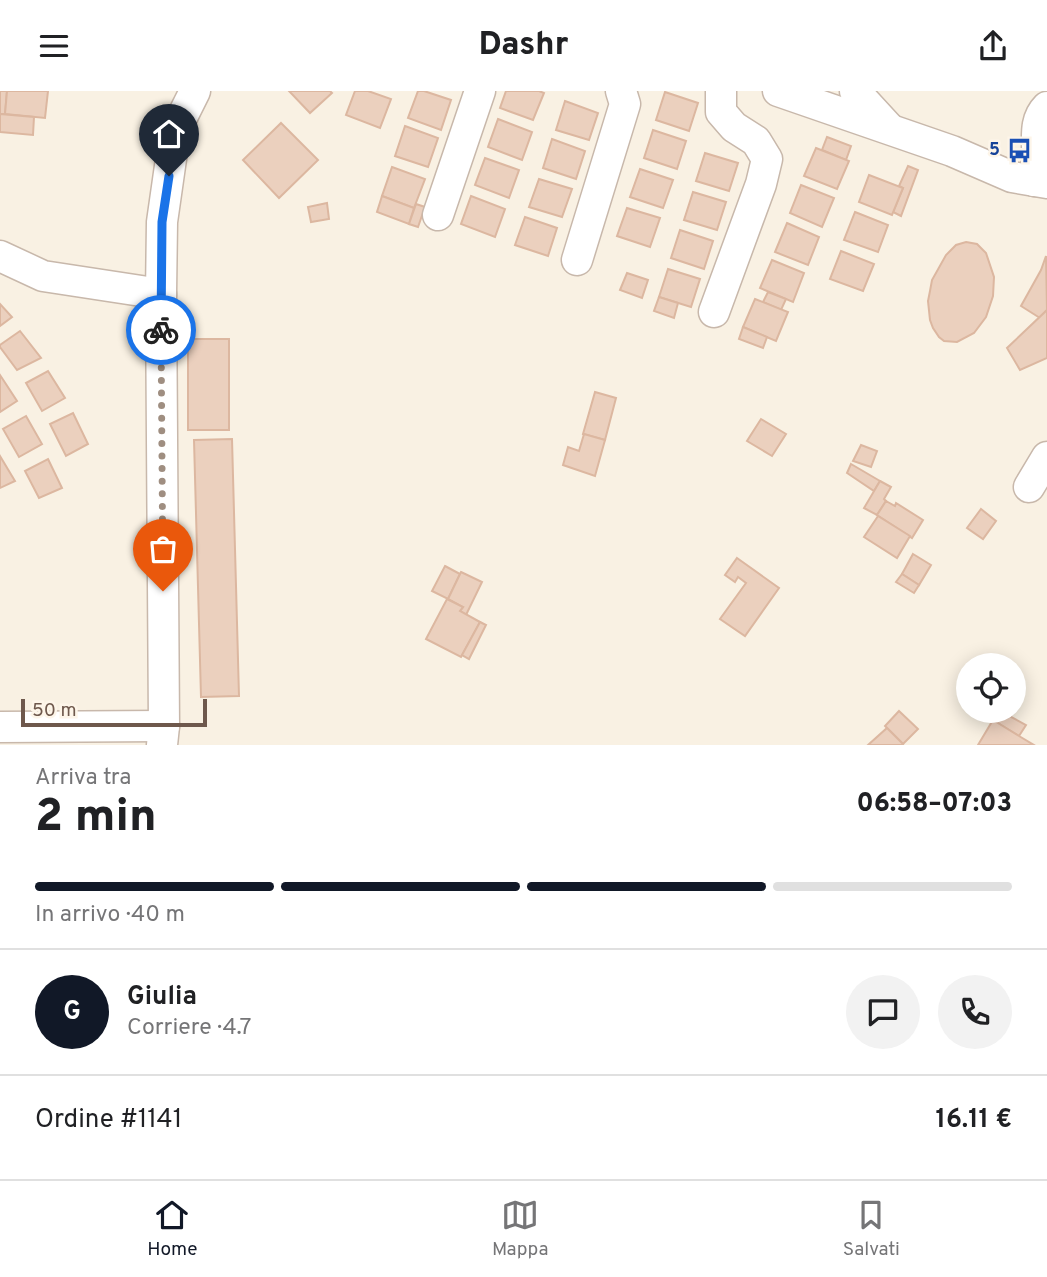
<!DOCTYPE html>
<html lang="it">
<head>
<meta charset="utf-8">
<style>
	body { margin:0; font-family:Overpass,sans-serif; background:#f2f2f2; color:#202124; height:100vh; display:flex; flex-direction:column; font-size:26px; white-space:nowrap }
	* { box-sizing:border-box; margin:0 }
	p { font-size:23px; color:#757577 }
	.icon { flex:none; width:38px; height:38px; fill:none; stroke:currentColor; stroke-width:2; stroke-linecap:round; stroke-linejoin:round }
	.map { position:relative; height:654px; overflow:hidden }
	.side { display:flex; flex-direction:column; background:#fff; flex:1 }
	.side>* { flex:none }
	.tools { position:absolute; left:956px; top:562px; display:grid; gap:14px }
	.tools a { display:grid; place-items:center; width:70px; height:70px; border-radius:50%; background:#fff; box-shadow:0 4px 18px #0003; font-size:35px }
	.scale { position:absolute; left:21px; bottom:18px; width:186px; box-sizing:border-box; padding-left:7px; border:4px solid #6e584c; border-top:0; font-size:19px; line-height:24px; white-space:nowrap; color:#6e584c; -webkit-text-stroke:5px #fdf5e9; paint-order:stroke }
	.pin { position:absolute; display:grid; place-items:center; width:60px; height:60px; color:#fff; margin:-72px -30px; border-radius:50% 50% 50% 0; rotate:-45deg; box-shadow:0 0 7px #0007 }
	.pin .icon { rotate:45deg }
	.courier { position:absolute; display:grid; place-items:center; width:70px; height:70px; margin:-35px; border:5px solid #1a73e8; border-radius:50%; background:#fff; color:#222; box-shadow:0 2px 9px #0007 }
	.summary em { font-style:normal; font-weight:800 }
	.summary div { display:flex; flex-direction:column-reverse }
	.summary { display:flex; align-items:center; justify-content:space-between; height:119px; padding:0 35px }
	h1 { font-size:46px; font-weight:800; line-height:52px }
	.bar { display:grid; grid-template-columns:repeat(4,1fr); gap:10px 7px; align-content:center; height:84px; padding:0 35px }
	.bar i { height:9px; border-radius:5px; background:#e0e0e0 }
	.bar .current { background:#111827 }
	.bar p { grid-column:span 4 }
	.line { display:flex; align-items:center; gap:18px; padding:0 35px; border-top:2px solid #e0e0e0 }
	.line div { flex:1 }
	.round { display:grid; place-items:center; flex:none; width:74px; height:74px; border-radius:37px; background:#f2f2f2 }
	header { display:flex; justify-content:space-between; align-items:center; height:91px; padding:0 35px; background:#fff; font-size:32px; font-weight:800 }
	.tabs { display:flex; justify-content:space-around; align-items:center; height:98px; border-top:2px solid #e0e0e0; background:#fff; font-size:19px; color:#757577 }
	.tabs a { display:grid; justify-items:center; gap:4px }
	.tabs .current { color:#111827 }
	.map>svg:first-child { display:block }
</style>
</head>
<body>
<header><svg class="icon" aria-label="menu" viewBox="0 0 24 24"><path d="M4 6h16M4 12h16M4 18h16"/></svg>Dashr<svg class="icon" aria-label="share" viewBox="0 0 24 24"><path d="M12 15V3M7 8l5-5 5 5M5 13v7h14v-7"/></svg></header>
<div class="map">
<svg width="1047" height="654" viewBox="0 0 1047 654">
	<rect width="100%" height="100%" fill="#f9f1e3"/>
	<!-- building -->
	<g fill="#ebd0be" stroke="#dcb7a0" stroke-width="2">
		<polygon points="0,0 7,0 5,23 0,23"/>
		<polygon points="7,0 48,0 45,27 5,23"/>
		<polygon points="289,0 330,0 332,2 310,22"/>
		<polygon points="355,0 368,0 391,8 380,37 346,24"/>
		<polygon points="418,0 424,0 451,9 441,39 408,27"/>
		<polygon points="506,0 539,0 544,2 533,29 500,17"/>
		<polygon points="665,1 698,12 689,40 656,29"/>
		<polygon points="565,10 598,22 589,49 556,39"/>
		<polygon points="0,23 34,26 33,44 0,41"/>
		<polygon points="498,28 532,41 522,69 488,56"/>
		<polygon points="281,32 318,69 279,107 243,69"/>
		<polygon points="405,35 438,47 428,76 395,65"/>
		<polygon points="653,39 686,50 677,78 644,67"/>
		<polygon points="827,46 851,55 846,69 822,59"/>
		<polygon points="552,48 585,60 576,88 543,77"/>
		<polygon points="816,57 849,70 837,98 804,85"/>
		<polygon points="705,62 738,72 729,100 696,90"/>
		<polygon points="485,67 519,79 509,107 475,94"/>
		<polygon points="908,75 918,79 901,125 893,121 903,97 899,95"/>
		<polygon points="392,76 425,88 414,117 382,105"/>
		<polygon points="640,78 673,89 663,117 630,106"/>
		<polygon points="869,84 903,97 892,124 859,111"/>
		<polygon points="539,88 572,98 562,126 529,116"/>
		<polygon points="801,94 834,107 822,136 790,122"/>
		<polygon points="693,101 726,111 717,139 684,129"/>
		<polygon points="382,105 414,117 409,133 377,121"/>
		<polygon points="471,105 505,118 495,146 461,133"/>
		<polygon points="327,112 329,128 311,131 308,116"/>
		<polygon points="416,113 425,116 418,136 409,133"/>
		<polygon points="627,117 660,127 650,156 617,145"/>
		<polygon points="855,121 888,134 878,161 844,149"/>
		<polygon points="525,126 557,137 548,165 515,154"/>
		<polygon points="787,132 819,146 808,174 775,161"/>
		<polygon points="680,139 713,150 704,178 671,167"/>
		<polygon points="966,151 977,153 986,162 994,186 993,205 986,226 974,242 957,251 944,250 939,246 933,237 930,229 928,210 930,200 932,189 946,164 956,154"/>
		<polygon points="841,160 874,173 863,200 830,188"/>
		<polygon points="1046,165 1047,219 1040,227 1021,215 1041,179"/>
		<polygon points="772,169 804,182 793,211 760,197"/>
		<polygon points="668,178 700,188 691,216 659,206"/>
		<polygon points="627,182 648,189 642,207 620,199"/>
		<polygon points="768,201 786,208 781,219 763,211"/>
		<polygon points="659,206 678,212 674,227 654,220"/>
		<polygon points="755,208 788,221 776,250 743,236"/>
		<polygon points="0,213 12,226 0,235"/>
		<polygon points="1047,219 1047,267 1020,279 1007,257"/>
		<polygon points="743,236 767,246 763,257 739,248"/>
		<polygon points="20,240 41,267 17,279 0,256 0,254"/>
		<rect x="188" y="248" width="41" height="91"/>
		<polygon points="48,280 65,307 42,320 26,292"/>
		<polygon points="0,284 17,310 0,321"/>
		<polygon points="595,301 616,307 605,349 583,343"/>
		<polygon points="73,322 88,353 66,365 50,333"/>
		<polygon points="26,325 42,353 19,366 3,338"/>
		<polygon points="761,328 786,343 772,365 747,350"/>
		<polygon points="584,343 605,349 595,385 563,374 568,356 579,360"/>
		<polygon points="232,348 239,605 201,606 194,349"/>
		<polygon points="861,354 877,360 871,376 853,370"/>
		<polygon points="0,365 15,390 0,397"/>
		<polygon points="48,368 62,397 39,407 25,380"/>
		<polygon points="851,373 880,390 874,400 847,382"/>
		<polygon points="880,390 891,396 884,408 886,410 877,424 864,417"/>
		<polygon points="886,410 895,415 896,412 923,429 912,447 877,424"/>
		<polygon points="981,418 996,430 983,448 967,437"/>
		<polygon points="878,425 910,445 897,467 864,446"/>
		<polygon points="913,463 931,474 919,494 902,483"/>
		<polygon points="737,467 779,497 745,545 720,528 746,492 738,486 735,491 725,484"/>
		<polygon points="445,475 460,483 448,508 432,500"/>
		<polygon points="461,481 482,491 466,524 460,520 463,516 448,508"/>
		<polygon points="902,483 919,494 914,502 896,491"/>
		<polygon points="447,508 463,516 460,520 480,531 461,566 426,548"/>
		<polygon points="480,531 486,534 469,568 462,564"/>
		<polygon points="899,620 918,638 903,653 885,635"/>
		<polygon points="1000,620 1026,634 1019,645 993,629"/>
		<polygon points="993,629 1019,645 1034,654 978,654"/>
		<polygon points="887,637 903,653 902,654 868,654"/>
	</g>
	<g fill="none" stroke-linecap="round" stroke-linejoin="round">
		<defs>
			<g id="minor">
				<polyline points="778,0 952,60 1012,86 1047,92"/>
				<polyline points="855,0 888,36"/>
				<path d="M 1034,90 C 1035,82 1037,74 1037,66 C 1038,49 1033,30 1047,16"/>
				<polyline points="438,124 480,0"/>
				<polyline points="0,165 43,185 161,203"/>
				<polyline points="577,169 625,13 621,0"/>
				<polyline points="714,221 761,93 767,68 756,50 734,36 721,21 721,0"/>
				<polyline points="1029,396 1047,366"/>
				<polyline points="0,636 164,635"/>
				<polyline points="162,654 164,635 161,203 162,131 175,40 195,0"/>
			</g>
		</defs>
		<!-- minor casing -->
		<use href="#minor" stroke="#c8b8ab" stroke-width="33"/>
		<!-- minor -->
		<use href="#minor" stroke="#fff" stroke-width="30"/>
	</g>
	<g fill="none" stroke-linecap="round" stroke-linejoin="round">
		<!-- done -->
		<polyline stroke="#9f8e81" stroke-width="7" stroke-dasharray="0 12.6" points="161,239 163,500"/>
		<!-- route -->
		<polyline stroke="#1a73e8" stroke-width="9" points="161,239 162,131 169,85"/>
	</g>
	<!-- icons -->
	<defs>
		<symbol id="bus-bare" viewBox="-9 -9 18 18"><path d="M-5-6H5V4H4V6H2V4H-2V6H-4V4H-5ZM-3.5-4V0h7V-4ZM-3.5 1.2v1.5H-2V1.2ZM2 1.2v1.5H3.5V1.2Z" fill="#1a4fb4" stroke="#fdf5e9" stroke-width="2.5" paint-order="stroke"/></symbol>
	</defs>
	<g fill-rule="evenodd">
		<use href="#bus-bare" x="1002" y="42" width="35" height="35"/>
	</g>
	<g text-anchor="middle" dominant-baseline="central" stroke-width="5" stroke-linejoin="round" paint-order="stroke">
		<!-- transit labels -->
		<g font-size="18" font-weight="bold" fill="#164399" stroke="#fdf5e9" text-anchor="end">
			<text x="1000" y="59">5</text>
		</g>
	</g>
</svg>
<div class="tools">
<a><svg class="icon" aria-label="locate" viewBox="0 0 24 24"><circle cx="12" cy="12" r="6"/><path d="M12 2v4M12 18v4M2 12h4M18 12h4"/></svg></a>
</div>
<div class="scale">50 m</div>
<div class="pin" style="left:163px;top:500px;background:#ea580c"><svg class="icon" aria-label="bag" viewBox="0 0 24 24"><path d="M5 8h14l-1 12H6zM9 8a3 3 0 0 1 6 0"/></svg></div>
<div class="pin" style="left:169px;top:85px;background:#1f2937"><svg class="icon" aria-label="home" viewBox="0 0 24 24"><path d="M3 11l9-7 9 7M6 9v11h12V9"/></svg></div>
<div class="courier" style="left:161px;top:239px"><svg class="icon" aria-label="bike" viewBox="0 0 24 24"><circle cx="6" cy="16" r="4"/><circle cx="18" cy="16" r="4"/><path d="M6 16l4-8h5l3 8M10 8l3 8H6M13 5h3"/></svg></div>
</div>
<section class="side">
<div class="summary"><div><h1>2 min</h1><p>Arriva tra</p></div><em>06:58–07:03</em></div>
<div class="bar"><i class="current"></i><i class="current"></i><i class="current"></i><i></i><p>In arrivo · 40 m</p></div>
<div class="line" style="height:126px"><b class="round" style="background:#111827;color:#fff">G</b><div><b>Giulia</b><p>Corriere · 4.7</p></div><a class="round"><svg class="icon" aria-label="chat" viewBox="0 0 24 24"><path d="M4 5h16v11H9l-5 4z"/></svg></a><a class="round"><svg class="icon" aria-label="phone" viewBox="0 0 24 24"><path d="M5 4h4l2 5-3 2q2 4 5 5l2-3 5 2v4C11 20 4 13 5 4z"/></svg></a></div>
<div class="line" style="height:91px"><div>Ordine #1141</div><b>16.11 €</b></div>
</section>
<nav class="tabs">
<a class="current"><svg class="icon" aria-label="home" viewBox="0 0 24 24"><path d="M3 11l9-7 9 7M6 9v11h12V9"/></svg>Home</a>
<a><svg class="icon" aria-label="map" viewBox="0 0 24 24"><path d="M3 6l6-2 6 2 6-2v14l-6 2-6-2-6 2zM9 4v14M15 6v14"/></svg>Mappa</a>
<a><svg class="icon" aria-label="saved" viewBox="0 0 24 24"><path d="M7 4h10v16l-5-4-5 4z"/></svg>Salvati</a>
</nav>
</body>
</html>
